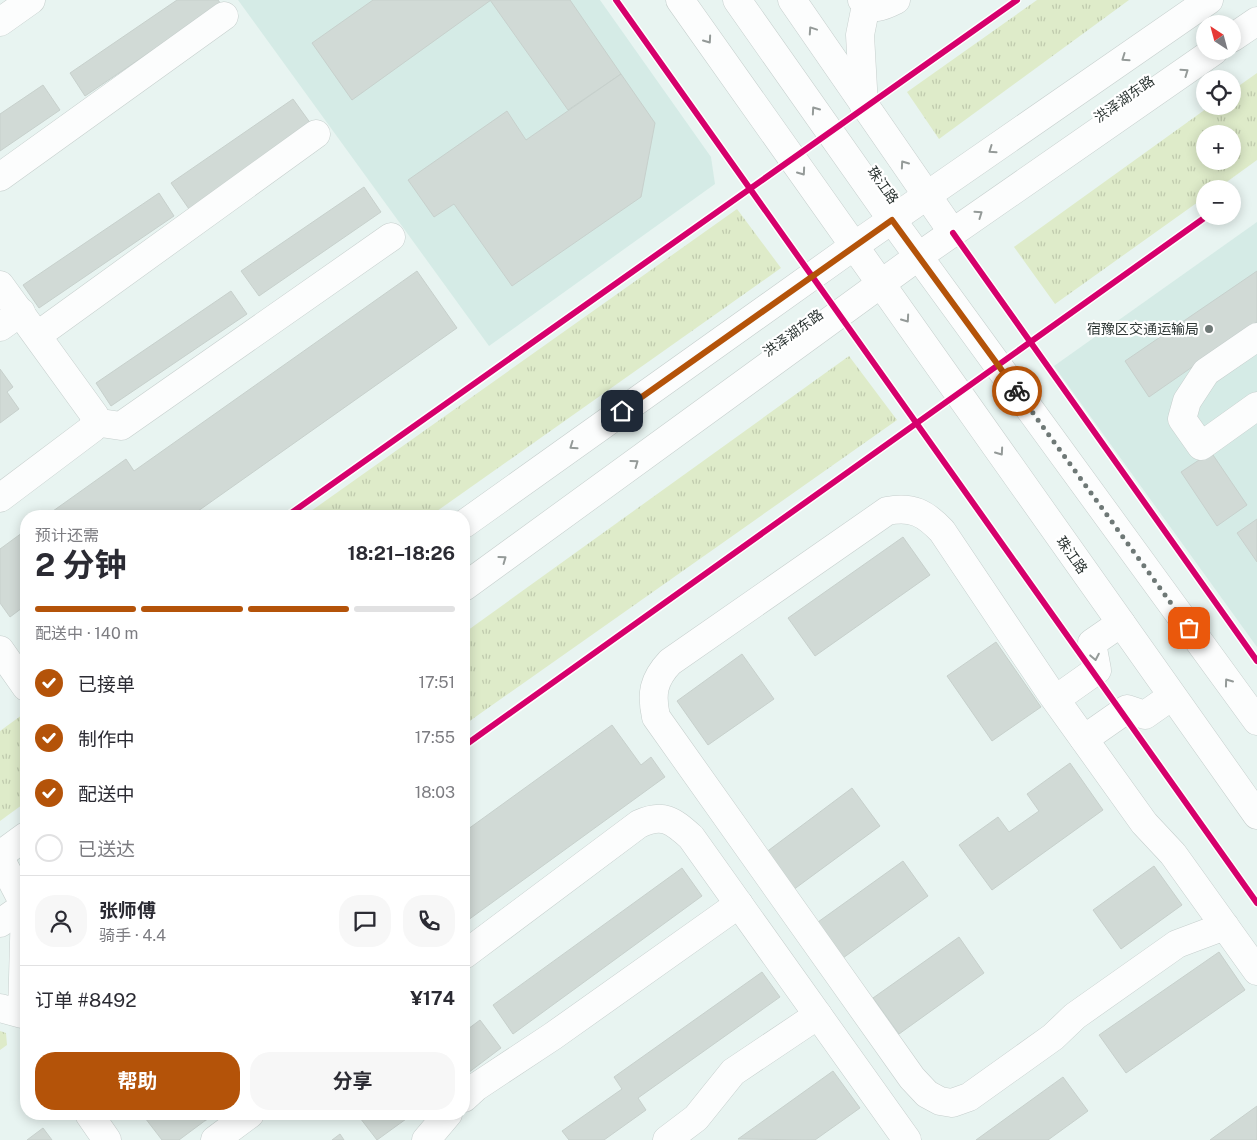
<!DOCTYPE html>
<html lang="zh">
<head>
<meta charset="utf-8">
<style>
	body { margin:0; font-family:"Public Sans","Noto Sans SC",sans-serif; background:#f7f7f7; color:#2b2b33; height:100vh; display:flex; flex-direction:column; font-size:19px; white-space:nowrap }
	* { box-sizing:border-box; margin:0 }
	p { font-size:16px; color:#7c7c81 }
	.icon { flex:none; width:28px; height:28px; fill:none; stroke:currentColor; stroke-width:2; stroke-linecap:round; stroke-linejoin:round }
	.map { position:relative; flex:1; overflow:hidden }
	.details { position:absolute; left:20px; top:510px; width:450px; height:610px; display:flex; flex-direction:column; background:#fff; border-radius:20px; box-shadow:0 2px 12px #0003 }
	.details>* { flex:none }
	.needle { width:32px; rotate:324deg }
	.fabs { position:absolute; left:1196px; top:15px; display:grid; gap:10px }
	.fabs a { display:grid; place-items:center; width:45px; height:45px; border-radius:50%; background:#fff; box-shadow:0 2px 12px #0003; font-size:25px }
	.pin { position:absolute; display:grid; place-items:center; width:42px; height:42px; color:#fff; margin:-21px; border-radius:10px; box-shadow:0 2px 8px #0006 }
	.courier { position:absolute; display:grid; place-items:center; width:50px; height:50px; margin:-25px; border:4px solid #b45309; border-radius:50%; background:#fff; color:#222; box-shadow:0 1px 6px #0007 }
	.head em { font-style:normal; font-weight:700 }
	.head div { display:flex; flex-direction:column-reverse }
	.head { display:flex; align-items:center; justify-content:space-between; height:85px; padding:0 15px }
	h1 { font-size:32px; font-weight:700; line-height:38px }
	.bar { display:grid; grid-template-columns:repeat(4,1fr); gap:8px 5px; align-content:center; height:60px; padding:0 15px }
	.bar i { height:6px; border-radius:4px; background:#e1e1e2 }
	.bar .current { background:#b45309 }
	.bar p { grid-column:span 4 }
	.line { display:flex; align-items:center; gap:12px; padding:0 15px; border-top:1px solid #e1e1e2 }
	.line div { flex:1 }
	.round { display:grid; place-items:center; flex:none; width:52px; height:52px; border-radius:20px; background:#f7f7f7 }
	ol { padding:0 15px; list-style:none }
	li { display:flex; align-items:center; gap:15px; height:55px }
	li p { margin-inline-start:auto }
	li .icon { padding:5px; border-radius:50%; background:#b45309; color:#fff; stroke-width:4 }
	li:last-child { color:#7c7c81 }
	li i { width:28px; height:28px; border:2px solid #e1e1e2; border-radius:50% }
	.action { display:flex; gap:10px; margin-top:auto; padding:10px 15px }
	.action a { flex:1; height:58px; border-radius:20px; background:#b45309; color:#fff; font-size:20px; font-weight:700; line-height:58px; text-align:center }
	.action a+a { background:#f7f7f7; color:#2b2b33 }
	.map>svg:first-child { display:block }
</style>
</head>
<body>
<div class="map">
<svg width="1257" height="1140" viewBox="0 0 1257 1140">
	<defs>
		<pattern id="grass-tufts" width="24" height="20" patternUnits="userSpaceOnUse" patternTransform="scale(1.25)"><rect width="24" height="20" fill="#deebc9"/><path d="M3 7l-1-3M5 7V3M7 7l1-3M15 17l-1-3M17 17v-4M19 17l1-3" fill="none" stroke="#bfcaad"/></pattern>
	</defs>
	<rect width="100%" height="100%" fill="#e8f4f1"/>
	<!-- built -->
	<g fill="#d5ebe6">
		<polygon points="238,0 600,0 711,157 715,184 489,346"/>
		<polygon points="1257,222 1257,647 1054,366"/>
	</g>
	<!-- grass -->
	<g fill="url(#grass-tufts)" fill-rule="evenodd">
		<polygon points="1037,0 1129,0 939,139 907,92"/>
		<path d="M 1257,73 L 1257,160 L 1217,189 L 1205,189 L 1205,197 L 1055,304 L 1014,247 L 1210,106 L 1232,106 L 1233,90 ZM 1205,134 L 1232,134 L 1232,161 L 1205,161 Z"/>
		<polygon points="737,209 781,268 430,516 304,516"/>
		<polygon points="849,356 897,420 464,725 464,633"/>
		<polygon points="26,712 26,802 0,821 0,731"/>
		<polygon points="0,1031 6,1033 7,1045 0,1050"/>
	</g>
	<!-- building -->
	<g fill="#d1dad6" stroke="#c7d0cc">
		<polygon points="177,0 218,0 221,4 85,96 70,73"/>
		<polygon points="373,0 491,0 352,100 312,43"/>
		<polygon points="490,0 570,0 621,74 568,110"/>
		<polygon points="621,74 655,123 641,197 512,286 454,204 434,217 408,180 507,111 526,140"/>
		<polygon points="43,85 60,110 0,151 0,114"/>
		<polygon points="293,99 311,124 189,209 171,183"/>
		<polygon points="364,187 381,212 259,296 241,271"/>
		<polygon points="159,193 174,216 39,308 23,285"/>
		<polygon points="417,271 457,328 191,516 46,516 126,459 134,471"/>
		<polygon points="1257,271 1257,322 1149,397 1125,361"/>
		<polygon points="231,291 247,314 111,406 96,383"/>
		<polygon points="0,369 13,387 7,392 19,409 0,423"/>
		<polygon points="1211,452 1247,505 1217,526 1181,472"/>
		<polygon points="1257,519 1257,562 1237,533"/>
		<polygon points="26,530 26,605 10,617 0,603 0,549"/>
		<polygon points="903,537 930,575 815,656 788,618"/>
		<polygon points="996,642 1041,707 992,741 947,676"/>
		<polygon points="742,654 774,699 708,745 677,701"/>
		<polygon points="612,725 641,765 651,757 665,777 464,923 464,832"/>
		<polygon points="1070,763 1103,810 992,890 959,845 998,817 1009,832 1039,811 1027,794"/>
		<polygon points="852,788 880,826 793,890 765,853"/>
		<polygon points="903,861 928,896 843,958 818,922"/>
		<polygon points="1154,866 1182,905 1121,949 1093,910"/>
		<polygon points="682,868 702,896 513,1034 493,1005"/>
		<polygon points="959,937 984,973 899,1034 873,998"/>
		<polygon points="1219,952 1245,990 1126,1073 1099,1035"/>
		<polygon points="762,972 780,997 638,1098 646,1110 604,1140 569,1140 562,1131 622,1089 614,1077"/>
		<polygon points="480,1020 501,1048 464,1076 464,1032"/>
		<polygon points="833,1071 860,1108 815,1140 738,1139"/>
		<polygon points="1063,1077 1088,1111 1048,1140 976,1140"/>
		<polygon points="1257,1106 1257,1140 1210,1140"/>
		<polygon points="142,1114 214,1114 179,1140 162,1140"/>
		<polygon points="200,1114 214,1114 205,1121"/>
		<polygon points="357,1114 413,1114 377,1140"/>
		<polygon points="43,1128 52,1140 27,1140"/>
		<polygon points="340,1134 344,1140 332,1140"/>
	</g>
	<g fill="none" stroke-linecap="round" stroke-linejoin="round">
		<defs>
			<g id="minor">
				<polyline points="680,0 1257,815"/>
				<polyline points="737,0 892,220 1257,721"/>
				<polyline points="792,0 953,233"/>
				<path d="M 862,0 C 872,12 884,6 896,0"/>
				<polyline points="0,22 31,0"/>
				<polyline points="864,106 860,35 866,5"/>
				<polyline points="0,177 224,16"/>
				<polyline points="0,285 95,416 93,428 0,498"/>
				<polyline points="0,327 21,312"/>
				<polyline points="38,335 316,134"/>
				<polyline points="1257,337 1206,372 1187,401 1182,419 1201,446 1257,406"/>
				<polyline points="94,422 121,426 391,237"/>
				<polyline points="0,650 26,687"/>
				<polyline points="1056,699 1097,670 1092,643 1121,623"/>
				<polyline points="1084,739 1127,709 1145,715 1172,696"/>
				<polyline points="0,858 25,906 22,1014 0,1008"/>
				<path d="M 1225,926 L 1177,944 L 1075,1016 L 1053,1037 L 969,1097 L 952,1103 L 940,1101 L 927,1094 L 912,1078 L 656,717 C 651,694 653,680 670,662 L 887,511 C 912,506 925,513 942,531 L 1048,689 L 1144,823 L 1173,854 L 1257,971"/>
				<path d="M 464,955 L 639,824 C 663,813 672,820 691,837 L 907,1140"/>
				<polyline points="464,1098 476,1087 553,1036 739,904"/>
				<polyline points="89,1114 107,1140"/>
				<polyline points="215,1140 250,1114"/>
				<polyline points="426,1140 448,1114"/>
				<polyline points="667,1140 696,1118 733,1072 818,1015"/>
			</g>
			<g id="major">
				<polyline points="1232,38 1257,21"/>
				<polyline points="464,524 854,246 1209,0"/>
				<polyline points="464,587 919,256 1214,51"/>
				<polyline points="0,855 26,836"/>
				<polyline points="0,923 26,905"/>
			</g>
		</defs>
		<!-- minor casing -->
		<use href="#minor" stroke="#c6cfcd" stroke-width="29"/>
		<!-- major casing -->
		<use href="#major" stroke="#c6cfcd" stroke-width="29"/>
		<!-- minor -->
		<use href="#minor" stroke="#fcfdfd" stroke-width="28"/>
		<!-- major -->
		<use href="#major" stroke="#fcfdfd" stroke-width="28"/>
		<defs>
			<g id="cycleway">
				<polyline points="616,0 1257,903"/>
				<polyline points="953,233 1257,661"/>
				<polyline points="287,516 1017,0"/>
				<polyline points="464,746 1207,216"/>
			</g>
		</defs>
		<!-- cycleway casing -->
		<use href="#cycleway" stroke="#fff" stroke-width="9"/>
		<!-- cycleway -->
		<use href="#cycleway" stroke="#d6006c" stroke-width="6"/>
	</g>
	<!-- one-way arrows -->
	<defs><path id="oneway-chevron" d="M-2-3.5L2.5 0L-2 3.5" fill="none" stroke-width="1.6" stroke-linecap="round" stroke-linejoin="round" transform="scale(1.25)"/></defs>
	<g stroke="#949a98">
		<use href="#oneway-chevron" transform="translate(812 30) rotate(-124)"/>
		<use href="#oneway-chevron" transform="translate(708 40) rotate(55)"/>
		<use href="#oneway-chevron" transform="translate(1125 58) rotate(145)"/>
		<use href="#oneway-chevron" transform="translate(1185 72) rotate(-35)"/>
		<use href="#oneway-chevron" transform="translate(815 110) rotate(-125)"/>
		<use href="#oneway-chevron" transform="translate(992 150) rotate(145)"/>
		<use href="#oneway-chevron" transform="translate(904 164) rotate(-125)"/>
		<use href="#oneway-chevron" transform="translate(802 172) rotate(55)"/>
		<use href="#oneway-chevron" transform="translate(979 214) rotate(-35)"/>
		<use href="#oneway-chevron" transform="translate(906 319) rotate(55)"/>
		<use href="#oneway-chevron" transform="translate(573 446) rotate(145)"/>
		<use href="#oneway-chevron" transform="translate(1000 452) rotate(55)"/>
		<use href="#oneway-chevron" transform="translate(635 463) rotate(-36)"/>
		<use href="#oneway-chevron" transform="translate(503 559) rotate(-36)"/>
		<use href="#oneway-chevron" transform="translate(1095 657) rotate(79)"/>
		<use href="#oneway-chevron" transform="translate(1228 682) rotate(-126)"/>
	</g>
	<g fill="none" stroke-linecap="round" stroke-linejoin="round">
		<!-- done -->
		<polyline stroke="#6e7876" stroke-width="5" stroke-dasharray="0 9" points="1017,391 1189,628"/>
		<!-- route -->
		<polyline stroke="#b45309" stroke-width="6" points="622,411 892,220 1017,391"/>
	</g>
	<!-- markers -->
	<circle fill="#6e7876" stroke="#fff" stroke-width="2" cx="1209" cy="329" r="5"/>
	<g text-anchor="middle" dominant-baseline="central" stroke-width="4.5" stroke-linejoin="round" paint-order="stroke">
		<!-- street labels -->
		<g font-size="14" fill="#2d3634" stroke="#fff">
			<text transform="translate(1124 99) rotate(-35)">洪泽湖东路</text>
			<text transform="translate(883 185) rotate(55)">珠江路</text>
			<text transform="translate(793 333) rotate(-36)">洪泽湖东路</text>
			<text transform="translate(1072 555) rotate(55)">珠江路</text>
		</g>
		<!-- poi labels -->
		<g font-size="14" fill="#2d3634" stroke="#fff" text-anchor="end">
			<text x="1199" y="329">宿豫区交通运输局</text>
		</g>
	</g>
</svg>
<div class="fabs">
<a><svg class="needle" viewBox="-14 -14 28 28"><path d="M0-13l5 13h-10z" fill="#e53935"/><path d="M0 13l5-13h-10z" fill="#7c7c81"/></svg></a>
<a><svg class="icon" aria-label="locate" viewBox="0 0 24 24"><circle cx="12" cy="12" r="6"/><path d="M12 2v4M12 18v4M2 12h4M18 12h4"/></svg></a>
<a>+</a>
<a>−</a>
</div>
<div class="pin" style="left:1189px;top:628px;background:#ea580c"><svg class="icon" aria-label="bag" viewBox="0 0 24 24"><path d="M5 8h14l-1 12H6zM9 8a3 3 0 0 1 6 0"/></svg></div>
<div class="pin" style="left:622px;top:411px;background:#1f2937"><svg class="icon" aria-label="home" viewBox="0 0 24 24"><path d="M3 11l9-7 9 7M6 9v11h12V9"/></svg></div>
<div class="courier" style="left:1017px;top:391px"><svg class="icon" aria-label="bike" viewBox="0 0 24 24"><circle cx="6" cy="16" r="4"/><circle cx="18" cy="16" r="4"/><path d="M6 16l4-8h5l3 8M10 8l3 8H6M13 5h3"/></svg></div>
<section class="details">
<div class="head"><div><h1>2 分钟</h1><p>预计还需</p></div><em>18:21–18:26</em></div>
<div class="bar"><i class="current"></i><i class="current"></i><i class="current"></i><i></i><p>配送中 · 140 m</p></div>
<ol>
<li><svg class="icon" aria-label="check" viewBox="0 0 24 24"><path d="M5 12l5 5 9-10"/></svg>已接单<p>17:51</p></li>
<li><svg class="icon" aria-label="check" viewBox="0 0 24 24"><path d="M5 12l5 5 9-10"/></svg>制作中<p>17:55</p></li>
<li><svg class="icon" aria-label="check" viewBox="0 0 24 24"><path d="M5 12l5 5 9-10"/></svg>配送中<p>18:03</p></li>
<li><i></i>已送达</li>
</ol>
<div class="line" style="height:90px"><a class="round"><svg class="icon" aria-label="person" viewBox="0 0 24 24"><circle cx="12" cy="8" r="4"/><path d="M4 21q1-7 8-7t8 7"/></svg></a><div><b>张师傅</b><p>骑手 · 4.4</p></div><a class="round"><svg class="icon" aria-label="chat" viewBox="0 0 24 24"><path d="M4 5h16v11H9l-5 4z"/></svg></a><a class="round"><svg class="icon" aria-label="phone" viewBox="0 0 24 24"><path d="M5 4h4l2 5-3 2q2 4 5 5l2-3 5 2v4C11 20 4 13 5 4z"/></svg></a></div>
<div class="line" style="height:65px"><div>订单 #8492</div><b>¥174</b></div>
<div class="action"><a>帮助</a><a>分享</a></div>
</section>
</div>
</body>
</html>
